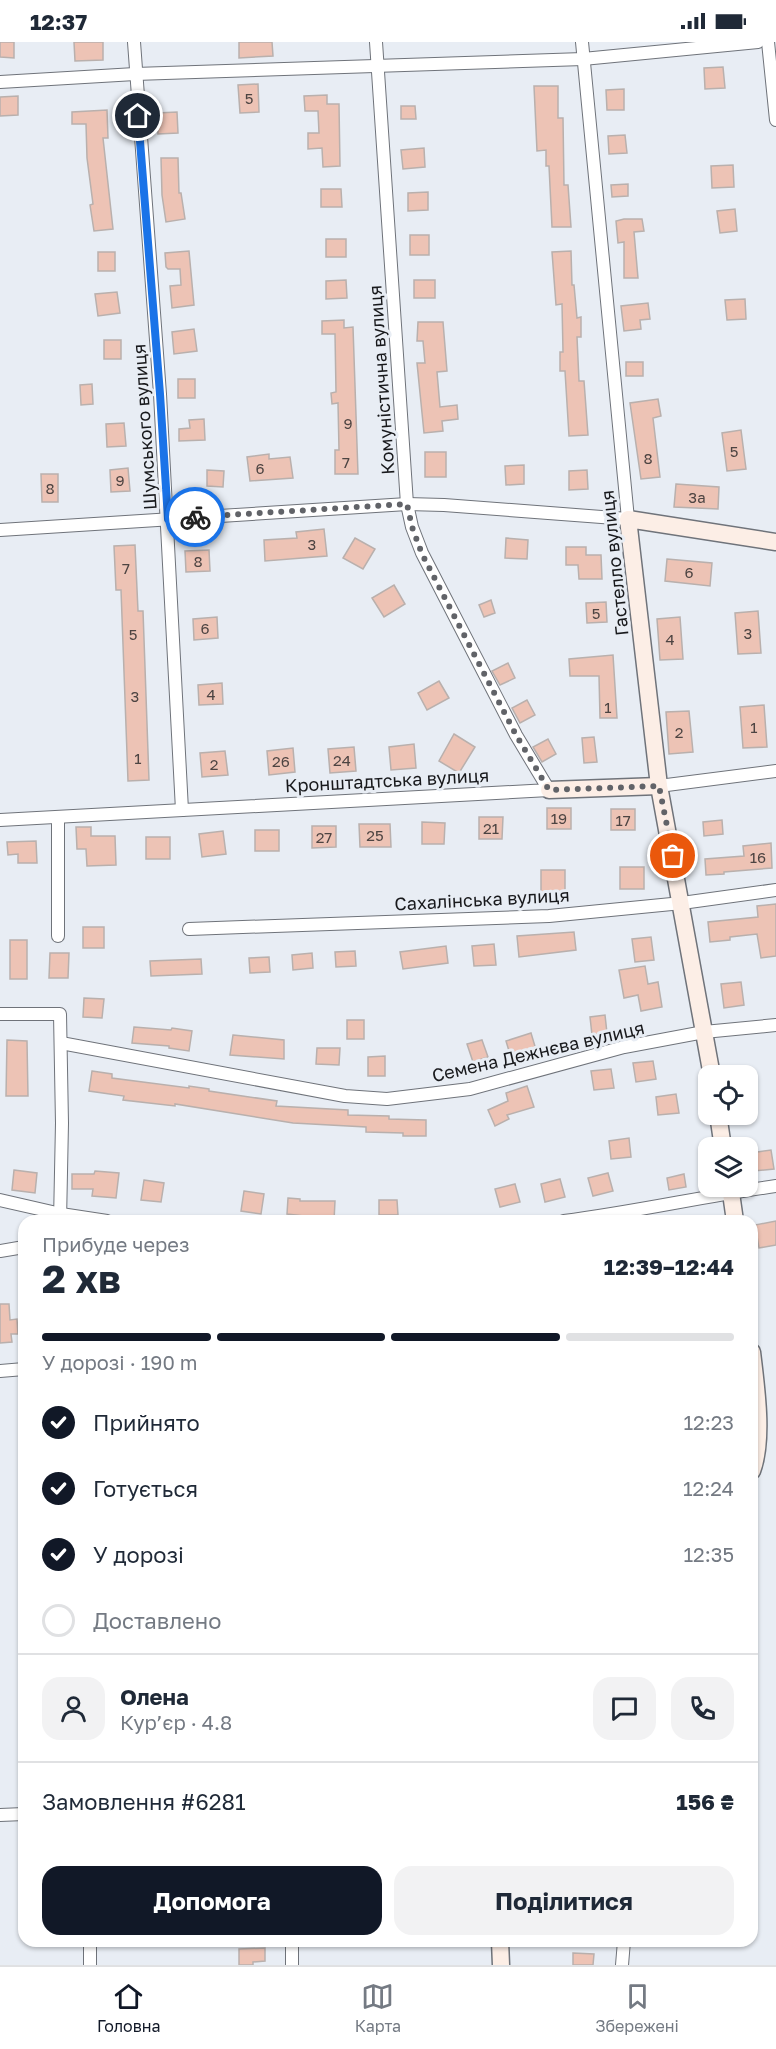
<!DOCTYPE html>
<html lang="uk">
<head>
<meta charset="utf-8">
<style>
	body { margin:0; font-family:"Golos Text",sans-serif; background:#f2f2f3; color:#1f2937; height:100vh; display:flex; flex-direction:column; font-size:22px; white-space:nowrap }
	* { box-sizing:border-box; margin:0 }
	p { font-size:20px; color:#747a83 }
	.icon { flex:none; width:33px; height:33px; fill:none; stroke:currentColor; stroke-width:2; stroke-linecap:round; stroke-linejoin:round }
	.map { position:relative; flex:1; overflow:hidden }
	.panel { position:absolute; left:18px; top:1173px; width:740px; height:732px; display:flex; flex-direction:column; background:#fff; border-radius:18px; box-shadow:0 2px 4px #0004 }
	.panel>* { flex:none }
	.tools { position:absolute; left:698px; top:1023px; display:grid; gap:12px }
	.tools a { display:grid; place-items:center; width:60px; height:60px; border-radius:12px; background:#fff; box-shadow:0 2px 4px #0004; font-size:30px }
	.pin { position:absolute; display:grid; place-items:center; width:51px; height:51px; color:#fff; margin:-26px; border:3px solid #fff; border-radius:50%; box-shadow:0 2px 6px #0007 }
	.courier { position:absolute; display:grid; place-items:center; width:60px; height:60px; margin:-30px; border:4px solid #1a73e8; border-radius:50%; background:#fff; color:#222; box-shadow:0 2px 8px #0007 }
	.headline em { font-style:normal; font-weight:700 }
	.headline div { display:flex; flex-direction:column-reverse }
	.headline { display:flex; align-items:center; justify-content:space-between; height:102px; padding:0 24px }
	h1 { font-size:39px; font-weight:700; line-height:45px }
	.bar { display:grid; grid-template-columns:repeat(4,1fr); gap:9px 6px; align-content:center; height:72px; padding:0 24px }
	.bar i { height:8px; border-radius:4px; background:#e0e1e3 }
	.bar .current { background:#111827 }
	.bar p { grid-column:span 4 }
	.line { display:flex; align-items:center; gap:15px; padding:0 24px; border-top:2px solid #e0e1e3 }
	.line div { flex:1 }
	.round { display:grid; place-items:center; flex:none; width:63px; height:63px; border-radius:18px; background:#f2f2f3 }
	ol { padding:0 24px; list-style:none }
	li { display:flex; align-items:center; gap:18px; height:66px }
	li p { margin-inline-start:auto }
	li .icon { padding:6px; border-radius:50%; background:#111827; color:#fff; stroke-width:4 }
	li:last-child { color:#747a83 }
	li i { width:33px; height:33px; border:3px solid #e0e1e3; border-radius:50% }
	.action { display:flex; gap:12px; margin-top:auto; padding:12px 24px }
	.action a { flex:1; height:69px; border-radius:18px; background:#111827; color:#fff; font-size:24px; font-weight:700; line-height:69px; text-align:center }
	.action a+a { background:#f2f2f3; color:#1f2937 }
	.status { display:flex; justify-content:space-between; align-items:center; height:42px; padding:0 30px; background:#fff; direction:ltr }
	.status svg { height:16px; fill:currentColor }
	.dock { display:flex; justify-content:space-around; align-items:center; height:84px; border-top:2px solid #e0e1e3; background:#fff; font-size:16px; color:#747a83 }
	.dock a { display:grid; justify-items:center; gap:3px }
	.dock .current { color:#111827 }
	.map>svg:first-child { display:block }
</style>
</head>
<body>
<div class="status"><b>12:37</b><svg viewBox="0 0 49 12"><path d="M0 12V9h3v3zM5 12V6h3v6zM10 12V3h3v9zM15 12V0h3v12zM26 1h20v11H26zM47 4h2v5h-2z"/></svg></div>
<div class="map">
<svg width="776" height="1923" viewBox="0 0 776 1923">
	<rect width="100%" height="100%" fill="#e8edf4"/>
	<!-- building -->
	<g fill="#edc3b5" stroke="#b9b0ad" stroke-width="1.5">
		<polygon points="0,0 14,0 14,16 0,15"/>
		<polygon points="74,0 103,0 103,18 75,19"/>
		<polygon points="239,0 272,0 273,14 239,16"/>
		<polygon points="723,25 725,46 705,47 704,26"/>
		<polygon points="258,42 259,70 240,71 238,43"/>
		<polygon points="534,44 558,44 558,76 563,76 564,143 568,143 571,185 552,185 549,124 546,124 546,108 537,109"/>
		<polygon points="624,47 624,68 607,68 606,48"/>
		<polygon points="327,53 327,62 339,62 340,124 323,125 322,106 308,107 308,91 319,91 318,69 305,69 304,54"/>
		<polygon points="18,54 18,73 0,74 0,55"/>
		<polygon points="401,64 415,64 416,77 401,77"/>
		<polygon points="107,68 108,96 103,96 113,187 94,189 90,163 93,162 87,116 86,82 72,82 72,70"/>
		<polygon points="177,70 178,91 158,92 157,71"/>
		<polygon points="625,93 627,111 609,112 608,94"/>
		<polygon points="424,106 425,125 403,127 401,108"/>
		<polygon points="161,116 178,116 179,151 181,151 185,177 166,180 162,153"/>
		<polygon points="733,123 734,145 712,146 711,124"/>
		<polygon points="628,142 628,154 612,155 611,143"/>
		<polygon points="321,147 341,147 342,165 321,165"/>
		<polygon points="428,150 428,168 408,169 408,151"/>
		<polygon points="735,167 737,189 720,191 717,169"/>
		<polygon points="624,177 642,177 644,189 634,190 638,236 624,236 624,200 618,201 616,179"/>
		<rect x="410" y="193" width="19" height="20"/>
		<rect x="326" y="197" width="20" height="18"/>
		<polygon points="189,209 194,263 172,266 170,244 181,243 180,227 168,227 166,225 165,211"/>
		<polygon points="571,209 572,243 574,243 577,276 581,275 581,295 577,295 579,339 584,339 588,393 569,394 565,329 560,329 560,310 563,310 562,262 556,263 552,210"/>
		<rect x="98" y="210" width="17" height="19"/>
		<polygon points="346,238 347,256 326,257 326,239"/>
		<rect x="414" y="238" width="21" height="18"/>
		<polygon points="117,250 120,271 98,274 95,252"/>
		<polygon points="745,257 746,277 727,278 725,258"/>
		<polygon points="648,261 650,277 640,278 641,287 624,289 621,264"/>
		<polygon points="344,278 344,286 353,285 358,432 335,432 335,408 339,408 338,361 332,362 331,351 336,350 335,292 322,292 322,279"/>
		<polygon points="418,280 443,280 447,329 437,330 440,365 457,363 458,377 442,379 443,389 424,391 417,321 425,321 423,299 417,299"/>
		<polygon points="194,287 197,309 174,312 172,290"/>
		<rect x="104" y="298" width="17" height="19"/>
		<rect x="626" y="320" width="17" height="14"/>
		<rect x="178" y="337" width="17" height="19"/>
		<polygon points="92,342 93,362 81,363 80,343"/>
		<polygon points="658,357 661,374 653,376 660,435 641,437 630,361"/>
		<polygon points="204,377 205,398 179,399 179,387 190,386 189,378"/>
		<polygon points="124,381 126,404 107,405 106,382"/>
		<polygon points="741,388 746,427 727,429 722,391"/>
		<rect x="425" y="410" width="21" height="25"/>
		<polygon points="269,412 269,417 290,415 293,436 250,439 247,415"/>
		<polygon points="524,423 524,442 506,443 505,424"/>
		<polygon points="128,426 130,449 111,450 110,428"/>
		<polygon points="207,428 224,429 223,445 207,444"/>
		<polygon points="587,428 588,447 569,448 569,429"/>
		<polygon points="41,432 58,432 58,460 42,460"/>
		<polygon points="676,442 719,445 718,467 674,465"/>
		<polygon points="324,487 327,514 265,519 264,498 297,496 296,490"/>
		<polygon points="355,496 375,507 363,527 343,516"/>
		<polygon points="506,496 528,498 527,517 505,516"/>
		<polygon points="135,503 138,569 143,569 149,738 128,739 121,548 116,548 114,504"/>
		<polygon points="566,505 586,505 586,513 601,513 602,537 579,537 578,523 566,523"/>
		<polygon points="209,508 210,529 186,530 185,509"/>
		<polygon points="667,517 712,521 710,544 665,539"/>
		<polygon points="394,543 405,562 384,575 372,556"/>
		<polygon points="491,558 495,571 484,575 479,563"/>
		<polygon points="606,560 607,580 587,581 586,561"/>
		<polygon points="758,569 761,611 738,612 735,571"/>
		<polygon points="217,575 218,596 194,598 193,577"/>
		<polygon points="680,575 683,617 660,618 657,577"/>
		<polygon points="613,613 617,676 600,676 599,634 570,634 569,617"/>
		<polygon points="508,621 515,636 500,643 492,629"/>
		<polygon points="439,639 449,656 427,668 418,651"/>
		<polygon points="222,641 223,662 199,663 198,643"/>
		<polygon points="527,658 535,673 520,681 512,666"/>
		<polygon points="764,663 767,705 743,706 740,665"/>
		<polygon points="689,669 693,710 669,712 666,670"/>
		<polygon points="454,692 475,705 459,731 439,719"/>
		<polygon points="594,695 597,720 584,721 582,696"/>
		<polygon points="548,697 556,712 542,720 533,705"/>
		<polygon points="414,702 416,726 391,728 389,705"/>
		<polygon points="354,705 356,729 330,731 328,707"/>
		<polygon points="293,706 295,730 269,733 267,709"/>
		<polygon points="225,709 228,733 202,735 200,711"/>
		<rect x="547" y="766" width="24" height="21"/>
		<rect x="611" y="767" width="24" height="21"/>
		<polygon points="479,775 503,775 502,797 479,797"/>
		<polygon points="722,778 723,792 704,794 703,780"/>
		<polygon points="422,780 445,781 444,802 422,802"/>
		<polygon points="359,782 390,782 391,805 360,805"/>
		<polygon points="312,784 336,784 336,805 312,806"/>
		<polygon points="76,785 91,785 91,794 115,794 116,823 87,824 86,807 77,807"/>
		<rect x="255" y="788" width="24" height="21"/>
		<polygon points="223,789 226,812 202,815 199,792"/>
		<rect x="146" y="795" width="24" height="22"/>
		<polygon points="36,799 37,821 18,821 18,812 8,813 7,800"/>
		<polygon points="771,801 772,826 724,830 724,832 706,833 705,817 744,814 743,804"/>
		<rect x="620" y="825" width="24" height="22"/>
		<polygon points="541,828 565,828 565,849 541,850"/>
		<polygon points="776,862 776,914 761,916 757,892 730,895 730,898 710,900 708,880 758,875 757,864"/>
		<rect x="83" y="885" width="21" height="21"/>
		<polygon points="574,890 576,908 519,915 517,894"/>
		<polygon points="651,895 654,918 635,920 632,897"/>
		<rect x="10" y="898" width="17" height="39"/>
		<polygon points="494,902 496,923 474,924 472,904"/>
		<polygon points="446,904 448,921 403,927 400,910"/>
		<polygon points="355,909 356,924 336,925 335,910"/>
		<polygon points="50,911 69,911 68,936 49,936"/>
		<polygon points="312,911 313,926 293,928 292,913"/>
		<polygon points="269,915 270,930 250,931 249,916"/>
		<polygon points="201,917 202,932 151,934 150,919"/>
		<polygon points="645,924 648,942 658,940 662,965 641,969 638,953 624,956 619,928"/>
		<polygon points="741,940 744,963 724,966 721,942"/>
		<polygon points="84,956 104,957 102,976 83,975"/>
		<polygon points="605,973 607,991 592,993 590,975"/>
		<rect x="347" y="978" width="17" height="19"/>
		<polygon points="134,985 171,988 172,986 192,989 189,1009 169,1006 169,1004 132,1001"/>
		<polygon points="531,991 537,1011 512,1019 506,999"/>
		<polygon points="233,993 284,998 284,1017 230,1013"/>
		<polygon points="7,998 27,999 28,1054 6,1054"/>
		<polygon points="482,998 488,1015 473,1020 467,1002"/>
		<polygon points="317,1006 340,1006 339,1023 316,1022"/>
		<polygon points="385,1014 385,1034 368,1034 368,1015"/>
		<polygon points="653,1019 656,1037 636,1040 633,1021"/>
		<polygon points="611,1027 614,1046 594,1048 591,1029"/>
		<polygon points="92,1029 112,1032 112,1036 189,1046 189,1044 209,1047 209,1049 277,1059 276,1064 348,1068 348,1073 389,1074 389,1077 426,1078 426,1094 403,1094 403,1091 366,1090 366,1085 293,1081 175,1062 175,1064 123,1058 124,1054 89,1049"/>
		<polygon points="527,1044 534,1065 507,1073 509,1077 495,1084 488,1068 508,1059 506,1051"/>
		<polygon points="676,1052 679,1071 658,1073 656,1055"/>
		<polygon points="629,1096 631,1115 611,1117 609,1099"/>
		<polygon points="771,1108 774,1127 753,1129 751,1111"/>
		<polygon points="14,1128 37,1131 35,1151 12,1148"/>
		<polygon points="95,1129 119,1131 116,1156 92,1154 93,1147 72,1147 72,1132 94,1132"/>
		<polygon points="608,1131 613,1149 593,1154 588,1136"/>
		<polygon points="684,1132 686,1145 669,1148 667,1136"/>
		<polygon points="560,1137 565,1155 545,1160 541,1142"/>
		<polygon points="144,1138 164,1141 161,1160 141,1158"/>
		<polygon points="515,1142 520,1160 500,1165 495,1147"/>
		<polygon points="244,1149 264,1152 261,1172 241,1169"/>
		<polygon points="288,1156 300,1157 300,1159 335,1159 334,1179 312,1179 312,1175 287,1172"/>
		<polygon points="379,1158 397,1158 398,1173 379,1173"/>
		<polygon points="776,1179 776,1203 759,1206 755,1183"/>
		<polygon points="0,1262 9,1262 10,1278 17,1277 18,1292 11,1292 12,1300 0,1301"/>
		<polygon points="265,1906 265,1919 253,1920 253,1923 239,1923 239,1907"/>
		<polygon points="573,1911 594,1912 593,1923 573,1923"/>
	</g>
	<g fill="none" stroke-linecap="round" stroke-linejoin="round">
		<defs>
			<g id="street">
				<polyline points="134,0 160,352 182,768"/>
				<polyline points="768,0 776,78"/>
				<polyline points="0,40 135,32 583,17 758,0"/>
				<polyline points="0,488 407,462 444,463 628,477 582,0"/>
				<polyline points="659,744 776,729"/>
				<polyline points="58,775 58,894"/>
				<polyline points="0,778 549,748 516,693 422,511 412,485 407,462 376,0"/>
				<polyline points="189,887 549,874 682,861 776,848"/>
				<polyline points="0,972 60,972 62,1081 60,1179"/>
				<polyline points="61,1001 345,1054 387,1057 470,1047 624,1005 704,990 776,983"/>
				<polyline points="0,1158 61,1172 107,1179"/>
				<path d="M 564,1179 C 635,1170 705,1154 776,1144"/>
				<polyline points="0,1209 24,1205"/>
				<polyline points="0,1329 24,1327"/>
				<polyline points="0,1773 24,1772"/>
				<polyline points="90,1899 90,1923"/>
				<polyline points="292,1899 292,1923"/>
				<polyline points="622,1923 624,1899"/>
			</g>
			<g id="secondary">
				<polyline points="549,748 659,744"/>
				<polyline points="712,1034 659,744 628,477 776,500"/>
				<polyline points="718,1072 723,1106"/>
				<polyline points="730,1144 735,1179"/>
				<path d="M 752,1310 C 756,1344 764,1397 752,1429"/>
				<polyline points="500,1899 501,1923"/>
			</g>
		</defs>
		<!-- street casing -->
		<use href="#street" stroke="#6f737a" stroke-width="14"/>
		<!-- secondary casing -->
		<use href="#secondary" stroke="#6f737a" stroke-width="19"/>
		<!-- street -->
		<use href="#street" stroke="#fff" stroke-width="12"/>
		<!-- secondary -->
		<use href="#secondary" stroke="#fceee6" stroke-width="16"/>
	</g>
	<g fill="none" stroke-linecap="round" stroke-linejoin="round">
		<!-- done -->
		<polyline stroke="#616368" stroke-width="6" stroke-dasharray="0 10.8" points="195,475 407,462 412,485 422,512 516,693 549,748 659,744 673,814"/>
		<!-- route -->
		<polyline stroke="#1a73e8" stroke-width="8" points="138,74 160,352 168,477 195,475"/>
	</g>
	<g text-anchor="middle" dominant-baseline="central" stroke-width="6" stroke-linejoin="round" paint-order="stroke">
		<!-- number labels -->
		<g font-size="15" fill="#4d4442">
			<text x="249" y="56">5</text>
			<text x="348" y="381">9</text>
			<text x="734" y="409">5</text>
			<text x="648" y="416">8</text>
			<text x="346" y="420">7</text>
			<text x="260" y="426">6</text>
			<text x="120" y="438">9</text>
			<text x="50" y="446">8</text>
			<text x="697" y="455">3а</text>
			<text x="312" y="502">3</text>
			<text x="198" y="519">8</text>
			<text x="126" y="526">7</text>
			<text x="689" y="530">6</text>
			<text x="596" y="571">5</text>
			<text x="205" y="586">6</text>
			<text x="748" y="591">3</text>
			<text x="133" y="592">5</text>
			<text x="670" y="597">4</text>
			<text x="211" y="652">4</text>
			<text x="135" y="654">3</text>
			<text x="608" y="665">1</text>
			<text x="754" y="685">1</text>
			<text x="679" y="690">2</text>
			<text x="138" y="716">1</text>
			<text x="342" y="718">24</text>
			<text x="281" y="719">26</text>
			<text x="214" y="722">2</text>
			<text x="559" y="776">19</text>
			<text x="623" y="778">17</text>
			<text x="491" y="786">21</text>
			<text x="375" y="793">25</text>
			<text x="324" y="795">27</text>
			<text x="758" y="815">16</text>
		</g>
		<!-- street labels -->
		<g font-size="18" fill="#18191c" stroke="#e8edf4">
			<text transform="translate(381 338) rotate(-94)">Комуністична вулиця</text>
			<text transform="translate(144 385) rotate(-94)">Шумського вулиця</text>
			<text transform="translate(614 521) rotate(-96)">Гастелло вулиця</text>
			<text transform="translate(387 738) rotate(-3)">Кронштадтська вулиця</text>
			<text transform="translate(482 857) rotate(-3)">Сахалінська вулиця</text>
			<text transform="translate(538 1009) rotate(-13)">Семена Дежнєва вулиця</text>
		</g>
	</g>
</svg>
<div class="tools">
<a><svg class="icon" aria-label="locate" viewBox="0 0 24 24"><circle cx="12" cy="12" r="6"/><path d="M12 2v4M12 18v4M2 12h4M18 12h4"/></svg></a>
<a><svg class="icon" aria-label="layers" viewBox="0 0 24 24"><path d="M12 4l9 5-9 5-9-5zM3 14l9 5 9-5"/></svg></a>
</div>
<div class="pin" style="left:673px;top:814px;background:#ea580c"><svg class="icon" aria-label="bag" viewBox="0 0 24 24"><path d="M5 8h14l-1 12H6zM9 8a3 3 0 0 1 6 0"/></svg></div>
<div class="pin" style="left:138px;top:74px;background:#1f2937"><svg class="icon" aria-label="home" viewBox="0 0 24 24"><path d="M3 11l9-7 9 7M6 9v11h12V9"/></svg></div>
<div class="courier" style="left:195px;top:475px"><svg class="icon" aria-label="bike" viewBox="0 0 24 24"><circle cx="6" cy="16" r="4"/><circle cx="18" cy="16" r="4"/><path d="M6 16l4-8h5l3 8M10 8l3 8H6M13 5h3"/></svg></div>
<section class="panel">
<div class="headline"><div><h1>2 хв</h1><p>Прибуде через</p></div><em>12:39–12:44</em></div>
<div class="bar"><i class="current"></i><i class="current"></i><i class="current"></i><i></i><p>У дорозі · 190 m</p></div>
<ol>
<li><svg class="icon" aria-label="check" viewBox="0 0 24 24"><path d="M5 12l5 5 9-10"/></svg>Прийнято<p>12:23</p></li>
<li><svg class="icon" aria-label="check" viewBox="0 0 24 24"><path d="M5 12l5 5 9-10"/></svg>Готується<p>12:24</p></li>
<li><svg class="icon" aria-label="check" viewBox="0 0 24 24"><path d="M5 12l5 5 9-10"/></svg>У дорозі<p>12:35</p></li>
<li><i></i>Доставлено</li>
</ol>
<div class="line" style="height:108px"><a class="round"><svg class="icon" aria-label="person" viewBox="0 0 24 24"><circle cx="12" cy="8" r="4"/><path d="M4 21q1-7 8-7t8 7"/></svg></a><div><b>Олена</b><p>Кур’єр · 4.8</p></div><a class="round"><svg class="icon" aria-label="chat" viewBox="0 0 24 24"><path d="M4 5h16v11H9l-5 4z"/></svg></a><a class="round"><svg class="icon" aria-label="phone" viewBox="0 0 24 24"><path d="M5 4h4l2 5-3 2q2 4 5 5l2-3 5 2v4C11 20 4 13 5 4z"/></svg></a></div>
<div class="line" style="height:78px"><div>Замовлення #6281</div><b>156 ₴</b></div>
<div class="action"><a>Допомога</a><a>Поділитися</a></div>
</section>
</div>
<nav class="dock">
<a class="current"><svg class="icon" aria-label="home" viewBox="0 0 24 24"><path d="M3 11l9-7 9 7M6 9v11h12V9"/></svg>Головна</a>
<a><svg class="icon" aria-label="map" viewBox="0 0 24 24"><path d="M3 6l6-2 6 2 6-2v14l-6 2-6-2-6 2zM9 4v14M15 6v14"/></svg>Карта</a>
<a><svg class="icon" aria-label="saved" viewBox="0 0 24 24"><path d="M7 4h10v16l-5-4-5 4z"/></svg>Збережені</a>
</nav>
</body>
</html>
